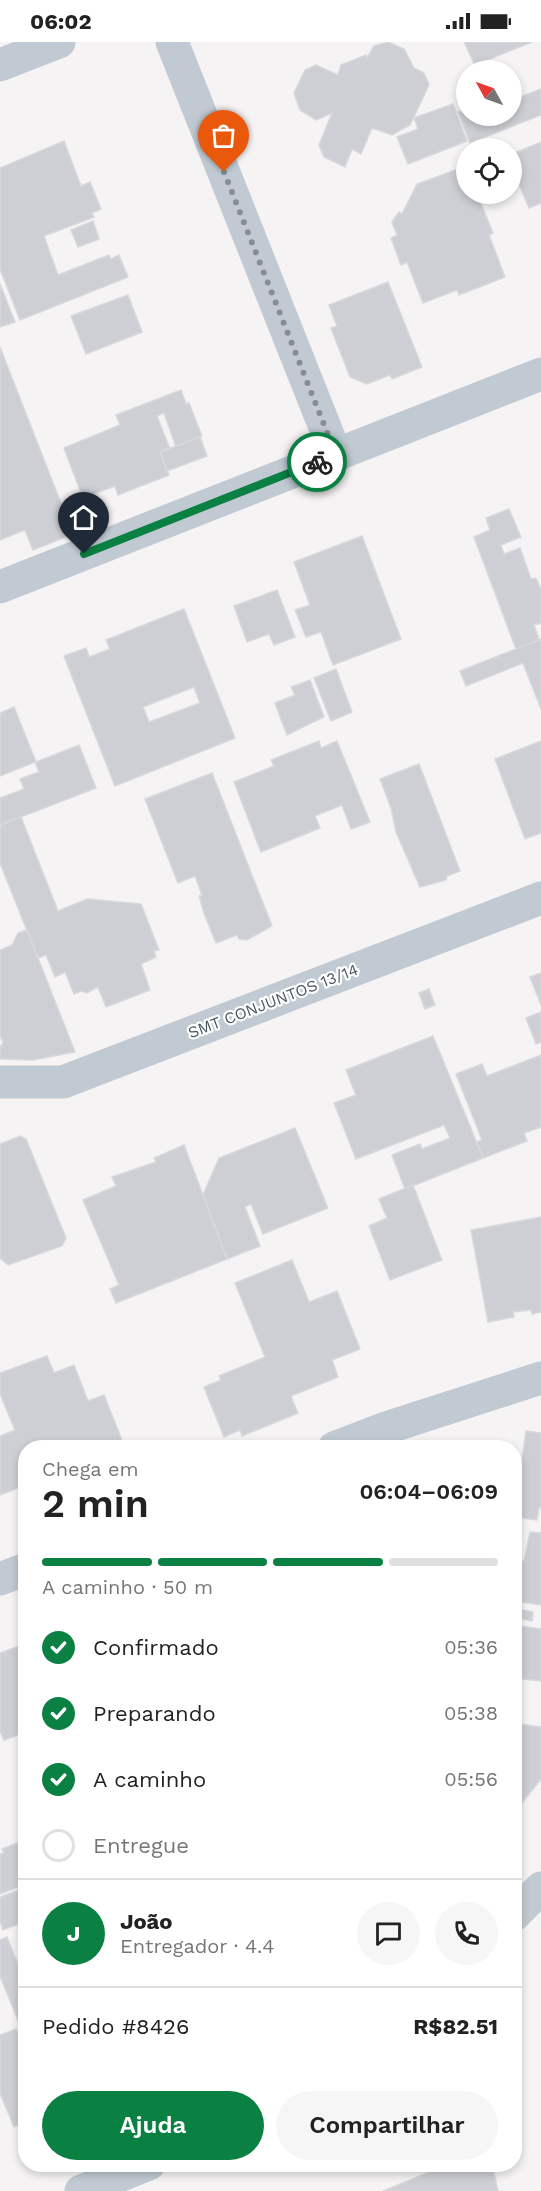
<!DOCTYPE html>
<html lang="pt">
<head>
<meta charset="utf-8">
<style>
	body { margin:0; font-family:"Work Sans",sans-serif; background:#f6f6f6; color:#222; height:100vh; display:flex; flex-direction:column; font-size:22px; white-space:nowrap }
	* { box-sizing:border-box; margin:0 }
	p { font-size:20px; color:#767676 }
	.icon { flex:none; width:33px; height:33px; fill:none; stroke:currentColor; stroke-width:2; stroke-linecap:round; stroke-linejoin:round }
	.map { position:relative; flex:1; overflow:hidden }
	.details { position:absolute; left:18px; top:1398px; width:504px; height:732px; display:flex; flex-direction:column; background:#fff; border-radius:24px; box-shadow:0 3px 9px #0003 }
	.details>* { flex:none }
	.needle { width:39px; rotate:310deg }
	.tools { position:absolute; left:456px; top:18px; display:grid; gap:12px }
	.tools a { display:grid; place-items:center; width:66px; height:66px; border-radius:50%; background:#fff; box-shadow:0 3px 9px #0003; font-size:30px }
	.pin { position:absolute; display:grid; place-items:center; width:51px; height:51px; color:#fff; margin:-62px -26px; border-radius:50% 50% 50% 0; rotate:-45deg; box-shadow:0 0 6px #0007 }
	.pin .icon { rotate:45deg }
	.courier { position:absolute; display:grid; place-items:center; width:60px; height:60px; margin:-30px; border:4px solid #0b8043; border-radius:50%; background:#fff; color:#222; box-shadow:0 2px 8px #0007 }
	.headline em { font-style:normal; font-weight:600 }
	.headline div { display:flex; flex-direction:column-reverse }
	.headline { display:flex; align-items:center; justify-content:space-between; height:102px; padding:0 24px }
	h1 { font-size:39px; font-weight:600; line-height:45px }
	.bar { display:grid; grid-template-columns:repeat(4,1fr); gap:9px 6px; align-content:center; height:72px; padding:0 24px }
	.bar i { height:8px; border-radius:4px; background:#e0e0e0 }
	.bar .selected { background:#0b8043 }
	.bar p { grid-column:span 4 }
	.line { display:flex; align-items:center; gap:15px; padding:0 24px; border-top:2px solid #e0e0e0 }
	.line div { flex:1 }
	.round { display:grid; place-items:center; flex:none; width:63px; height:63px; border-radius:32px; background:#f6f6f6 }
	ol { padding:0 24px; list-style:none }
	li { display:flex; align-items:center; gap:18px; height:66px }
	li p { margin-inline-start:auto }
	li .icon { padding:6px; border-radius:50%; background:#0b8043; color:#fff; stroke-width:4 }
	li:last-child { color:#767676 }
	li i { width:33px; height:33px; border:3px solid #e0e0e0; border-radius:50% }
	.button { display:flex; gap:12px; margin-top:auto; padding:12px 24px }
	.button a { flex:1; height:69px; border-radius:36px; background:#0b8043; color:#fff; font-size:24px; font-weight:600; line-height:69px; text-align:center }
	.button a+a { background:#f6f6f6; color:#222 }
	.status { display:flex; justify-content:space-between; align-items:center; height:42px; padding:0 30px; background:#fff; direction:ltr }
	.status svg { height:16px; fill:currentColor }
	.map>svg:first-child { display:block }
</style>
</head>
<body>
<div class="status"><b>06:02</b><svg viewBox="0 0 49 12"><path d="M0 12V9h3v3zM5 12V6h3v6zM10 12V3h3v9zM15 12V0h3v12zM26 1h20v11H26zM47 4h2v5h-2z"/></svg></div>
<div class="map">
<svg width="541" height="2149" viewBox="0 0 541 2149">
	<rect width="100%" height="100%" fill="#f5f3f3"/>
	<!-- building -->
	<g fill="#cdcfd5" stroke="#d7d9de" stroke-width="1.5" fill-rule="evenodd">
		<polygon points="388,0 404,7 414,26 424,31 429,43 410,83 392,93 372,86 361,112 352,107 345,125 324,115 319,103 332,71 316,78 300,68 294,51 305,28 316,23 338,33 341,23 366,13 367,16 374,4"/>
		<polygon points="464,0 532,0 475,23"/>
		<polygon points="541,47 541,73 470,101 458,70 466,67 466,74 512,74 512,58"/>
		<polygon points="453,62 467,99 408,122 397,95 418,87 414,76"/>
		<polygon points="64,99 81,144 90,140 101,167 92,171 94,175 44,194 58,233 109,213 111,217 119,213 128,235 20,278 0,227 0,126"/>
		<polygon points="541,100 541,161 529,166 512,126 517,124 512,112"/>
		<polygon points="466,124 466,152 477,152 493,191 489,193 505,235 459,253 457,248 423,261 407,220 401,223 391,196 397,193 392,180 399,170 402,172 417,142"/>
		<polygon points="93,179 99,197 78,205 71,188"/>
		<polygon points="388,240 422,325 392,337 390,333 367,342 350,335 331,286 337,284 329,263"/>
		<polygon points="0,242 15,280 0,285"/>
		<polygon points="128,253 142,290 86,312 71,274"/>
		<polygon points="0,305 73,492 33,508 25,488 0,498"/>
		<polygon points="181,348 186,362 189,361 202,394 176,405 164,371 157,374 170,407 160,410 169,433 118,453 115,444 83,456 64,406 120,383 116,373"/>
		<polygon points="200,395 207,414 167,429 160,410"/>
		<polygon points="509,467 521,495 501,503 504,512 520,506 531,537 536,536 541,548 541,581 534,583 539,598 516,607 474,495 490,488 486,476"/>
		<polygon points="362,494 401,597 333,623 321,590 306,595 295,568 310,563 294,520"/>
		<polygon points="277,548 295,595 274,603 269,592 247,600 234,564"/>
		<path d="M 184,567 L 235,696 L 115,744 L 64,614 L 86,606 L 89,615 L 110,607 L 106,598 ZM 194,645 L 200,661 L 149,680 L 143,665 Z"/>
		<polygon points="541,597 541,667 523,621 466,644 460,629"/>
		<polygon points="336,627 352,670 331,679 314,636"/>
		<polygon points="310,638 324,675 287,693 275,661 295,653 291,645"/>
		<polygon points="14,665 36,720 79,703 96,746 0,783 0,756 24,747 20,737 39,730 35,720 0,734 0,671"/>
		<polygon points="319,699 321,706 337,699 370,780 351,787 342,763 315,774 320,786 261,810 234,740 274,724 271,718"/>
		<polygon points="541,699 541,791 525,797 495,717"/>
		<polygon points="419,722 460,829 447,834 446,838 420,845 396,790 391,766 380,737"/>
		<polygon points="212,731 272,884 247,898 239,897 237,893 216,901 204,871 199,854 202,853 195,834 178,841 145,757"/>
		<polygon points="21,775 58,869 87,857 141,862 159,908 154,909 156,915 141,922 150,948 106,965 98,945 87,951 81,949 74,952 65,930 55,935 46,913 38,916 0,821 0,783"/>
		<polygon points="27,888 75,1010 33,1018 0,1017 0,1005 3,1001 0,993 0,908 12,903 18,891"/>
		<polygon points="541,931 541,963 530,935"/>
		<polygon points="429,947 435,963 425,967 419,951"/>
		<polygon points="541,970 541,1000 536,1002 526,976"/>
		<polygon points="433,994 483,1116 405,1147 392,1113 420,1102 422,1107 450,1096 444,1083 356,1117 334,1061 356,1053 346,1028"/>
		<polygon points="541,1013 541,1085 524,1091 527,1099 483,1116 477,1100 482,1098 456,1032 482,1022 487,1034"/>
		<polygon points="295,1086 328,1166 263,1192 251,1162 245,1165 260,1204 227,1217 203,1153 219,1116"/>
		<polygon points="20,1094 26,1097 66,1196 62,1204 8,1223 0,1216 0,1102"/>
		<polygon points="184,1103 227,1217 116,1261 110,1247 119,1243 83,1158 116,1144 112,1135 156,1120 154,1116"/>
		<polygon points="413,1143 442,1218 390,1238 369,1184 387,1176 379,1157"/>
		<polygon points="541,1175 541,1270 532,1272 531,1268 513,1270 514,1275 488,1280 471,1188"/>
		<polygon points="292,1218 309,1260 337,1249 360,1307 332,1318 338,1335 291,1354 298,1371 242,1394 240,1388 224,1395 204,1345 221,1338 219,1334 265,1315 235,1241"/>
		<polygon points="47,1314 54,1331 74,1323 88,1359 104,1353 125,1406 26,1406 26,1443 0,1453 0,1394 15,1388 0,1352 0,1331"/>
		<polygon points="526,1389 541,1391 541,1466 539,1466 537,1478 514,1475"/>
		<polygon points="530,1490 541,1491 541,1563 522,1560 521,1568 514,1566 514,1517 524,1519"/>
		<polygon points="514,1566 533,1570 532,1579 522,1577 521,1584 541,1587 541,1639 514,1636"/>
		<polygon points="22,1603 26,1603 26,1690 4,1698 0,1689 0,1611"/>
		<polygon points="514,1681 541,1685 541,1737 514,1771"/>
		<polygon points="25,1798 26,1842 0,1852 0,1812 4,1811 2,1807"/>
		<polygon points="26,1845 26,1879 3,1888 0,1879 0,1855"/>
		<polygon points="7,1895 26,1942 26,2080 14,2085 0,2051 0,1993 16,1987 19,1994 24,1993 0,1934 0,1898"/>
		<polygon points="449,2122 492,2122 498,2149 383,2149"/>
	</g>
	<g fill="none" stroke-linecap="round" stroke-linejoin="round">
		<!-- minor -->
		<g stroke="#c1cad2" stroke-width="33">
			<polyline points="172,0 336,413"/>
			<polyline points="0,23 59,0"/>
			<polyline points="0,545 541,332"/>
			<polyline points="0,1040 63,1040 541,856"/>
			<polyline points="334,1406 386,1386 541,1336"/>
			<polyline points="0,1537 26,1527"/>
			<polyline points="514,1873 541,1846"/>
			<polyline points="81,2149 149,2122"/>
		</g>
	</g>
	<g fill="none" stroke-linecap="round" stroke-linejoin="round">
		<!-- done -->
		<polyline stroke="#868d94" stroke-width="6" stroke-dasharray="0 10.8" points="224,130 336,413 317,420"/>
		<!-- route -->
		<polyline stroke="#0b8043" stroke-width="8" points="84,512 317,420"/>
	</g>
	<g text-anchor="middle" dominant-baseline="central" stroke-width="4.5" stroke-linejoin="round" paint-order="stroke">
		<!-- street labels -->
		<g font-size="16" fill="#4a5661" stroke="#fff">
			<text transform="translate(273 959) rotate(-21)">SMT CONJUNTOS 13/14</text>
		</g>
	</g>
</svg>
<div class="tools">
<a><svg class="needle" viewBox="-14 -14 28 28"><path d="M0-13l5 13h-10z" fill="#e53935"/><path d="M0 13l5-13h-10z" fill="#767676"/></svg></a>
<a><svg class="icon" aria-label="locate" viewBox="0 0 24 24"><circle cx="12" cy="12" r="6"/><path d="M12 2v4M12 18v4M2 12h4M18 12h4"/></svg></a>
</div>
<div class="pin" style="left:224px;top:130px;background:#ea580c"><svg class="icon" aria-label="bag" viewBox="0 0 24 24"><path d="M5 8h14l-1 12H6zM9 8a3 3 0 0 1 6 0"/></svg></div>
<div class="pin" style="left:84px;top:512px;background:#1f2937"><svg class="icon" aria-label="home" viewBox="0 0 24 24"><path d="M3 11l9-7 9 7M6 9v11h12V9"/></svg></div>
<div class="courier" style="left:317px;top:420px"><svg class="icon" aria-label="bike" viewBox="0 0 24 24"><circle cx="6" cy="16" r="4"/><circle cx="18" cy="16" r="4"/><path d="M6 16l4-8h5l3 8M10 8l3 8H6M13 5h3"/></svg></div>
<section class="details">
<div class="headline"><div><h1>2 min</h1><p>Chega em</p></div><em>06:04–06:09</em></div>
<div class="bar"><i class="selected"></i><i class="selected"></i><i class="selected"></i><i></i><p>A caminho · 50 m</p></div>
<ol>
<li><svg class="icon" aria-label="check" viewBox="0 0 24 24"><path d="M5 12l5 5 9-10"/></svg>Confirmado<p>05:36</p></li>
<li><svg class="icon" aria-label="check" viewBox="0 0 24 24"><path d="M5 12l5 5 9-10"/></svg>Preparando<p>05:38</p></li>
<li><svg class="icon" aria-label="check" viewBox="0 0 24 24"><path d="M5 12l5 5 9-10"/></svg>A caminho<p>05:56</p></li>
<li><i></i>Entregue</li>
</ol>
<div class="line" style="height:108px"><b class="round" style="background:#0b8043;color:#fff">J</b><div><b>João</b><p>Entregador · 4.4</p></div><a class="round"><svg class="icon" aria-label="chat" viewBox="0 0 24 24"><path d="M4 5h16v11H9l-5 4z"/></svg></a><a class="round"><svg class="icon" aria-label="phone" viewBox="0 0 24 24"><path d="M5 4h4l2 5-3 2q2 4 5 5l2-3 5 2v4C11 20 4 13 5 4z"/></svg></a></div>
<div class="line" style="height:78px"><div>Pedido #8426</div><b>R$82.51</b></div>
<div class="button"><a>Ajuda</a><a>Compartilhar</a></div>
</section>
</div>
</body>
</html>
